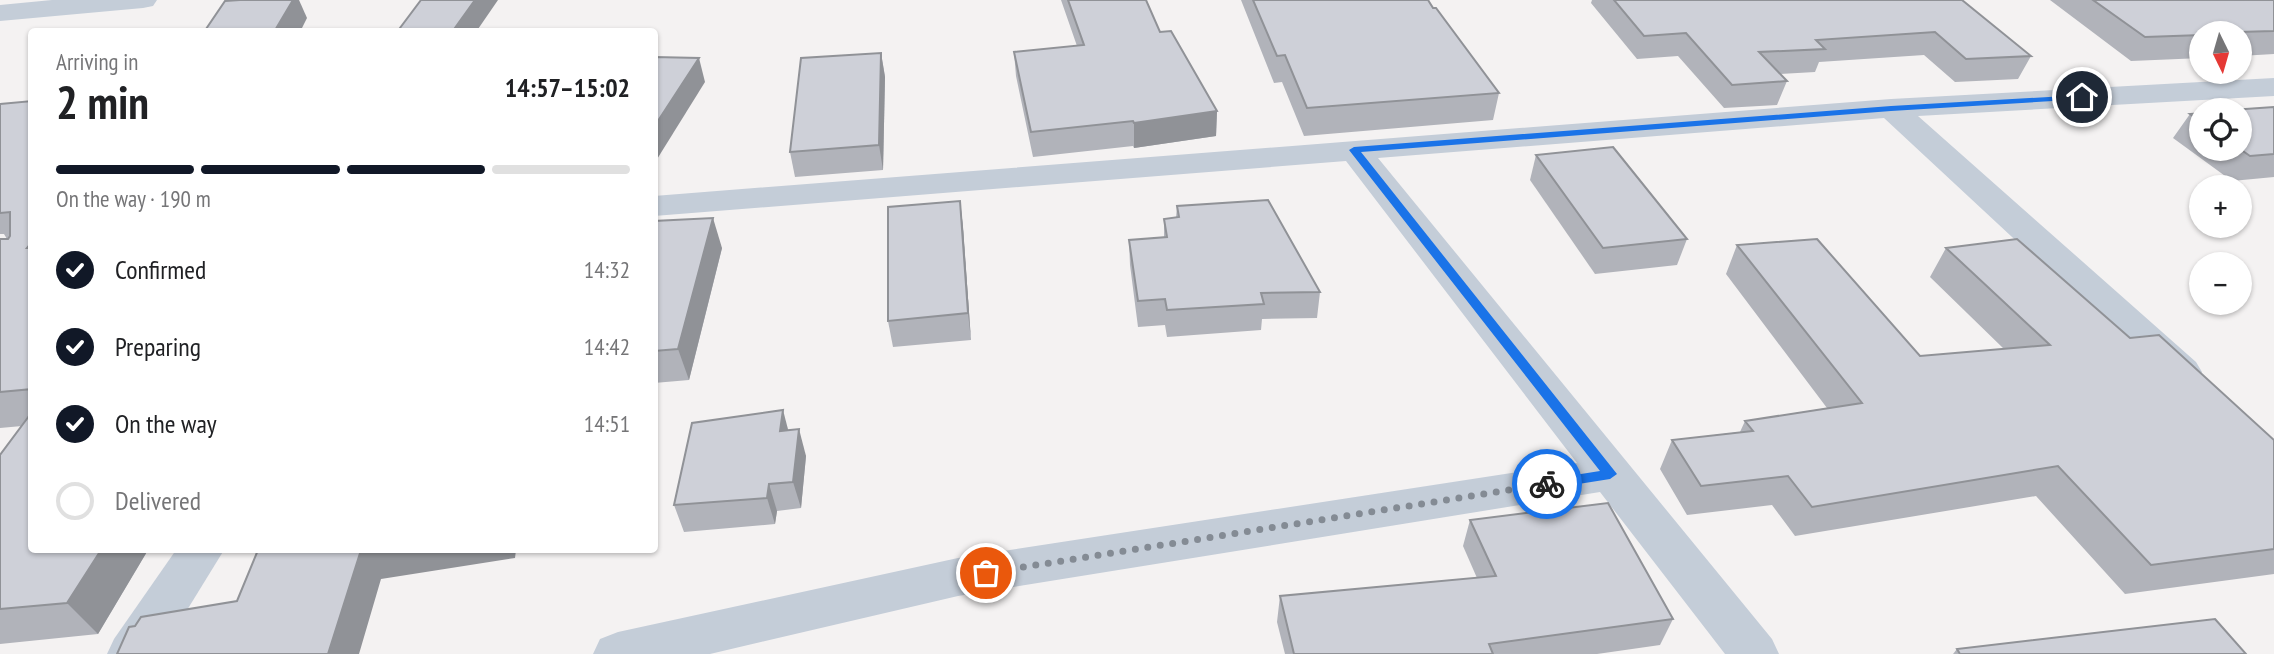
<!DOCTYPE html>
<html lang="en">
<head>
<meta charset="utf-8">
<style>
	body { margin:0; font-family:"PT Sans Narrow",sans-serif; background:#f2f2f2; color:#202124; height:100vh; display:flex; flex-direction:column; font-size:26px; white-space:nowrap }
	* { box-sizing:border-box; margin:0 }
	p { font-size:23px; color:#757577 }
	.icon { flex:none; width:38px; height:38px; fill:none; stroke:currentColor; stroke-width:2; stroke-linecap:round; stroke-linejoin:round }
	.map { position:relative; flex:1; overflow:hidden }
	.details { position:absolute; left:28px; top:28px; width:630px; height:525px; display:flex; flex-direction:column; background:#fff; border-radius:7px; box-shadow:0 2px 5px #0004 }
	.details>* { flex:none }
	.needle { width:46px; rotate:175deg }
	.controls { position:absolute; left:2189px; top:21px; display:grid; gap:14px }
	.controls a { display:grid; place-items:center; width:63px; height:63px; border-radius:50%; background:#fff; box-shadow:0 2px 5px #0004; font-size:35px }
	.pin { position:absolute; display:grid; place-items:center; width:60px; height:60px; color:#fff; margin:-30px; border:4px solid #fff; border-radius:50%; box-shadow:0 2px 7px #0007 }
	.courier { position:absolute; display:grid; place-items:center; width:70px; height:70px; margin:-35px; border:5px solid #1a73e8; border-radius:50%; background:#fff; color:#222; box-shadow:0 2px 9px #0007 }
	.head em { font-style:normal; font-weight:700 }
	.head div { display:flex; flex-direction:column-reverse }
	.head { display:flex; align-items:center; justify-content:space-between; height:119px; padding:0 28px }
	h1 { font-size:46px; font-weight:700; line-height:52px }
	.bar { display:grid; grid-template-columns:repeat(4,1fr); gap:10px 7px; align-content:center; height:84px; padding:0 28px }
	.bar i { height:9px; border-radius:5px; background:#e0e0e0 }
	.bar .active { background:#111827 }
	.bar p { grid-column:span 4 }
	ol { padding:0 28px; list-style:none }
	li { display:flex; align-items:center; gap:21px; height:77px }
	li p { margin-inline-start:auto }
	li .icon { padding:7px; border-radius:50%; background:#111827; color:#fff; stroke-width:4 }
	li:last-child { color:#757577 }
	li i { width:38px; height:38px; border:4px solid #e0e0e0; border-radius:50% }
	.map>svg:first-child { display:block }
</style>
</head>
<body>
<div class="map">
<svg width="2274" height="654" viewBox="0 0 2274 654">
	<rect width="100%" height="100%" fill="#f4f2f2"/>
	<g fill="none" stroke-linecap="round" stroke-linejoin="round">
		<!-- street -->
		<g fill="#c4cdd8" fill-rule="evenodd">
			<polygon points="52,0 157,0 153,6 143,8 0,21 0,5"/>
			<polygon points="2274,78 2274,96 1918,116 2196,362 2202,372 2196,382 2182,386 2168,382 1884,118 1378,158 1772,639 1779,654 1725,654 1600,492 958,596 710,654 593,654 600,639 618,632 958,558 1577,463 1346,161 654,216 654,196 1891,99"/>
			<polygon points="176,550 224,550 160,654 107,654 114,639"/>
		</g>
	</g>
	<!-- wall -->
	<g fill="#b1b3ba">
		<polygon points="1061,0 1146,0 1160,32 1217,111 1216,136 1134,148 1133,146 1033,157 1016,76 1014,52 1077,46"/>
		<polygon points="1241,0 1428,0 1499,93 1493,120 1304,136 1282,82 1274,83"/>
		<polygon points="1592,0 1962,0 2031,56 2018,79 1955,82 1924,55 1819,62 1815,72 1780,74 1787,81 1777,105 1724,108 1678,56 1637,59 1591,3"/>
		<polygon points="2050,0 2274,0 2274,54 2240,56 2240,33 2202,33 2202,58 2131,61"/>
		<polygon points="881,53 885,77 883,170 795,177 790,152"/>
		<polygon points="32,101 32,550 148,550 98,634 0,644 0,455 22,426 0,428 0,239 7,239 4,234 0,234 0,104"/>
		<polygon points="2274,107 2274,177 2232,181 2173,138 2190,114 2202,113 2202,149 2240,149"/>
		<polygon points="1536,155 1687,239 1677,265 1595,274 1530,180"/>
		<polygon points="960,201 963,227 971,340 893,347 888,321"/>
		<polygon points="1177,206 1320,292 1317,318 1262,319 1261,330 1167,337 1165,325 1138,327 1130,265 1129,240 1164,237 1164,219 1176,218"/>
		<polygon points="654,221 722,248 689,380 654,383"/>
		<polygon points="1737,245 1920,356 2004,349 1930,277 1946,248 2130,338 2274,440 2274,574 2125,594 2036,496 1795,536 1772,505 1687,515 1660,469 1672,440 1740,432 1745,421 1827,408 1726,274"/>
		<polygon points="788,430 806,456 801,508 777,511 775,524 684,532 674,505"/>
		<polygon points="1470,520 1673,619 1660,645 1597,654 1285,654 1277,622 1280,596 1477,578 1463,546"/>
		<polygon points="1957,649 2246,654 1953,654"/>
	</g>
	<!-- shaded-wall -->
	<g fill="#909297">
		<polygon points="293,0 299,0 307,18 300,32 274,32"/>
		<polygon points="475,0 498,0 476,32 452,32"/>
		<polygon points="881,53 885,77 883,170 879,145"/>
		<polygon points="699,58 705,82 654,164 654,127"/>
		<polygon points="1217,111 1216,136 1134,148 1134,123"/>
		<polygon points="960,201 963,227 971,340 968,313"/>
		<polygon points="713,218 722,248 689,380 678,349"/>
		<polygon points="783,410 790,437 780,431"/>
		<polygon points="799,429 806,456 801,508 793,482"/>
		<polygon points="769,484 777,511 775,524 767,498"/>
		<polygon points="101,550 148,550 98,634 67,603"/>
		<polygon points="361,550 516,550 515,558 381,579 359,654 328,654"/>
	</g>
	<!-- building -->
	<g fill="#ced0d8" stroke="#909297" stroke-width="2">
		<polygon points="240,0 293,0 274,32 204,32 225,1"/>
		<polygon points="421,0 475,0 452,32 397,32"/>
		<polygon points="1068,0 1146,0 1160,32 1171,31 1217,111 1134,123 1133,121 1031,132 1014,52 1084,45"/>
		<polygon points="1253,0 1428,0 1433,8 1436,8 1499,93 1307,108 1285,55 1277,56"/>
		<polygon points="1614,0 1962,0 2031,56 1966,59 1935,32 1816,40 1825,49 1759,52 1787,81 1732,85 1686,33 1644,36"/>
		<polygon points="2093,0 2274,0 2274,31 2202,33 2202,35 2145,37"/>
		<polygon points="881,53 879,145 790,152 801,58"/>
		<polygon points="654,57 699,58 654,127"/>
		<polygon points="32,101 32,242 27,248 32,248 32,389 0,392 0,239 8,239 10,236 10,212 0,213 0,104"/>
		<polygon points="2274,107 2274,154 2250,156 2240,149 2240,110 2231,110"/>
		<polygon points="2202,113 2202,122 2190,114"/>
		<polygon points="1613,147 1687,239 1603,248 1536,155"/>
		<polygon points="1268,200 1320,292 1261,293 1264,304 1167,310 1165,299 1138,301 1129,240 1167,237 1164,219 1179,217 1177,206"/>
		<polygon points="960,201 968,313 888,321 888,207"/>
		<polygon points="713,218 678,349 654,351 654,221"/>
		<polygon points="1817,239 1920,356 2050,345 1946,248 2017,239 2130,338 2159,335 2274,440 2274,549 2151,565 2058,466 1812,507 1788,476 1701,486 1672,440 1753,431 1745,421 1862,403 1737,245"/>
		<polygon points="783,410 780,431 799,429 793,482 769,484 767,498 674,505 692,423"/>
		<polygon points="32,412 32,550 101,550 67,603 0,609 0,455"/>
		<polygon points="1608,503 1673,619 1489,644 1493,654 1294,654 1280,596 1496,576 1470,520"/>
		<polygon points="258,550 361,550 328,654 117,654 129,627 135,626 141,617 237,601"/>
		<polygon points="2215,619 2246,654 1960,654 1957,649"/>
	</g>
	<!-- route -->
	<polygon fill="#1a73e8" points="2082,95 2087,97 2086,99 1891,111 1361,152 1617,474 1610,479 1547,489 1543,487 1543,480 1600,471 1349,150 1354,147 1891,106"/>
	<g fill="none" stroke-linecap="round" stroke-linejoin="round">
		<!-- done -->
		<polyline stroke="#848b94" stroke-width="7" stroke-dasharray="0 12.6" points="986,573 1547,484"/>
	</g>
</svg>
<div class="controls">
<a><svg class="needle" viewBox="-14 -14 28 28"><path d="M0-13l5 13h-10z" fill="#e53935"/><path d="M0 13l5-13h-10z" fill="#757577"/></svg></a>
<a><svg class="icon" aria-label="locate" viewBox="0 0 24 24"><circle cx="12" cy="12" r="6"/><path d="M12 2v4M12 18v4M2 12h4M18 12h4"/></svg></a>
<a>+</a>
<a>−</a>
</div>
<div class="pin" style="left:986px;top:573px;background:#ea580c"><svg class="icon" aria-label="bag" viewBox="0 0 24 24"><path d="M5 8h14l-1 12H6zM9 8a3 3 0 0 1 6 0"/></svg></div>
<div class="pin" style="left:2082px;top:97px;background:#1f2937"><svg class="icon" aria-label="home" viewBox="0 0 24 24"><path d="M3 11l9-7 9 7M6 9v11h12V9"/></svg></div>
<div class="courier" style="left:1547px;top:484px"><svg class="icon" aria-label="bike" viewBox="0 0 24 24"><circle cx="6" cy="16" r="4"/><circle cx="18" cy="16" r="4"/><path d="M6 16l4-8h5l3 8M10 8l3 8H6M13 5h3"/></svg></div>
<section class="details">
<div class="head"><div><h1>2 min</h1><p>Arriving in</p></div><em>14:57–15:02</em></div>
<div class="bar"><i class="active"></i><i class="active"></i><i class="active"></i><i></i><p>On the way · 190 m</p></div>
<ol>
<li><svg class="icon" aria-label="check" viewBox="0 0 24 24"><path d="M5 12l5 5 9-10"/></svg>Confirmed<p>14:32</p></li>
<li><svg class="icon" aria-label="check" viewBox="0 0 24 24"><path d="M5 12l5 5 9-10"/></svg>Preparing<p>14:42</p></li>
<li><svg class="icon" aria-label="check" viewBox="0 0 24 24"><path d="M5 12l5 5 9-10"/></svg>On the way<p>14:51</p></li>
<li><i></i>Delivered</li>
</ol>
</section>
</div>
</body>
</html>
